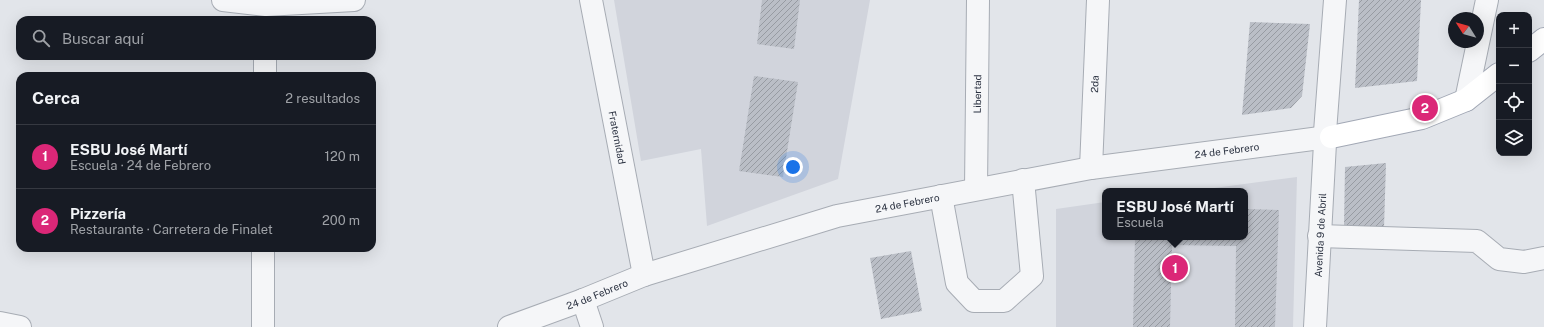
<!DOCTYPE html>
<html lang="es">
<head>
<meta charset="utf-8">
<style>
	:root { --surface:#171b24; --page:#242831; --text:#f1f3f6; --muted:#9ea1a6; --line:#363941; --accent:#db2777 }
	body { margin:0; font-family:"Public Sans",sans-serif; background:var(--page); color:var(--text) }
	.controls { position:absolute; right:12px; top:12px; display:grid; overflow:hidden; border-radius:8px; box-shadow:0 4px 16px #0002 }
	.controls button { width:36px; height:36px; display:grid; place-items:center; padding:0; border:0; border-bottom:1px solid var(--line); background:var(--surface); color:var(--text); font:20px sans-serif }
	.compass { position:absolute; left:1448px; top:12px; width:36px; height:36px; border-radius:50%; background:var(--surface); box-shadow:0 4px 16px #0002; rotate:307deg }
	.you { position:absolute; left:793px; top:167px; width:14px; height:14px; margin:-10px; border:3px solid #fff; border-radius:50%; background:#1a73e8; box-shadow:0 0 0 6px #1a73e833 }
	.badge { display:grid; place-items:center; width:26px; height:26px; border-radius:50%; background:var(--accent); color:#fff; font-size:13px; font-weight:700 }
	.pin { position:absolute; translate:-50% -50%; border:2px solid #fff; box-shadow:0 1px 4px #0006 }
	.popup { position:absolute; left:1102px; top:188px; width:146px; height:52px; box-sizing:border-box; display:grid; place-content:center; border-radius:8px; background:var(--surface); filter:drop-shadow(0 1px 3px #0005); font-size:13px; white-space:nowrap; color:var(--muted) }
	.popup b { font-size:15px; color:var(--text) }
	.popup::after { content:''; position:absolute; left:50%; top:100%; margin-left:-8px; border:8px solid transparent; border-top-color:var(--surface) }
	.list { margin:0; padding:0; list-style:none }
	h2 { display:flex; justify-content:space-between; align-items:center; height:52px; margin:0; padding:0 16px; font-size:17px }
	h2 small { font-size:13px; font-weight:400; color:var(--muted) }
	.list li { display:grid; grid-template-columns:26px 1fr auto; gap:12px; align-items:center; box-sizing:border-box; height:64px; padding:0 16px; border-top:1px solid var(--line) }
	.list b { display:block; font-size:15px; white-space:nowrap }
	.list p { margin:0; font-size:13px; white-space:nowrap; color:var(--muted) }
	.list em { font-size:13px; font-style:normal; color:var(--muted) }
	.icon { flex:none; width:22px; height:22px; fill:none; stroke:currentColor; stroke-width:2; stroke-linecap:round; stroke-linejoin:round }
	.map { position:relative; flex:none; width:1544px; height:327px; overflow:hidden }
	.search { position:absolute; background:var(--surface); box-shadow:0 4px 16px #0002; left:16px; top:16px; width:360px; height:44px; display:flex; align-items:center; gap:10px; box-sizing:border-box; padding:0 14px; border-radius:12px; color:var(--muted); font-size:15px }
	.panel { position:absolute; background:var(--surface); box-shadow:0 4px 16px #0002; left:16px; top:72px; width:360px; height:180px; border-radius:12px }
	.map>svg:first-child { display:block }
</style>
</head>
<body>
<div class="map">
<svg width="1544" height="327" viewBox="0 0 1544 327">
	<defs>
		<pattern id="building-hatch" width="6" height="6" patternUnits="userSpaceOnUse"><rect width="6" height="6" fill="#babec6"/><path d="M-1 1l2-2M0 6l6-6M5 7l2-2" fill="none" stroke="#979ba2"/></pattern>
	</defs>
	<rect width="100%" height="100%" fill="#e2e5ea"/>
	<path fill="#d1d4dc" d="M614 0H870L838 179 707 226 701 149 641 161Z
		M1297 177 1293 327H1056V209L1105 202V237H1245V191H1192Z"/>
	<path fill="url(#building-hatch)" d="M762 0H800L794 49 757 44Z
		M1359 0H1421L1417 81 1355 88Z
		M1250 22 1310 24 1302 96 1291 108 1242 115Z
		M754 76 798 82 783 177 739 171Z
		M1386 163 1384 228 1344 227 1345 167Z
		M1245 209 1279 210 1275 327H1235L1236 246 1172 245 1170 327H1133L1135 237H1245Z
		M911 251 922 311 881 319 870 258Z"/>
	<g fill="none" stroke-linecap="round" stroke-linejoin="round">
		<defs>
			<g id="minor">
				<path d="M223 0 266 5 354 0"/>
				<path id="s1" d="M591 0 644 275"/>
				<path d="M265 76V56"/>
				<path d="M1466 100 1487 0"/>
				<path d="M1325 132 1335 0"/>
				<path id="s2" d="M1091 168 1098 0"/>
				<path id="s3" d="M976 189 978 0"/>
				<path d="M941 196 957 283 974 301H1004L1032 276 1023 180"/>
				<path d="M1319 236 1477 241 1499 259 1524 262 1544 258"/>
				<path d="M583 300 592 327"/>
				<path d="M0 323 20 327"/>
				<path d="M263 327V248"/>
				<path id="s4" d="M509 327 583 300 644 275 837 216 1091 168 1320 138"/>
				<path id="s5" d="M1315 327 1325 143"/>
			</g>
			<path id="major" d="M1529 51 1544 39
				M1331 137 1422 118 1466 100 1499 74"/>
		</defs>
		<use href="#minor" stroke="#a7acb4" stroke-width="24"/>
		<use href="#major" stroke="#a2a8b5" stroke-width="24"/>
		<use href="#minor" stroke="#f5f6f8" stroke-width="22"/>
		<use href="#major" stroke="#fff" stroke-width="22"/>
	</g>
	<g text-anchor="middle" stroke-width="4" stroke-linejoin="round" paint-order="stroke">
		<g font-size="10" fill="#2b3241" stroke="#f2f4f7">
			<text dy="4" stroke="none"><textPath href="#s2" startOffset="84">2da</textPath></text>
			<text dy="4" stroke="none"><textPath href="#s3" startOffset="95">Libertad</textPath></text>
			<text dy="4" stroke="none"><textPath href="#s1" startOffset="140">Fraternidad</textPath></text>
			<text dy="4" stroke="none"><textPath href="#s4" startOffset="742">24 de Febrero</textPath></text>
			<text dy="4" stroke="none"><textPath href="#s4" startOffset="418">24 de Febrero</textPath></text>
			<text dy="4" stroke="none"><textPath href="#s5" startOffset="92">Avenida 9 de Abril</textPath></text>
			<text dy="4" stroke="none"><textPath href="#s4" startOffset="94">24 de Febrero</textPath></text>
		</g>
	</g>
</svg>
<div class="controls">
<button>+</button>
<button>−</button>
<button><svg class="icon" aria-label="locate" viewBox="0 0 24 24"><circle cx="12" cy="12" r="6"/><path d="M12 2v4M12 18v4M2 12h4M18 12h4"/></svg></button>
<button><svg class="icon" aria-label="layers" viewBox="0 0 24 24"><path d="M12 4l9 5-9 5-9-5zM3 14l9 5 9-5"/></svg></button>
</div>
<svg class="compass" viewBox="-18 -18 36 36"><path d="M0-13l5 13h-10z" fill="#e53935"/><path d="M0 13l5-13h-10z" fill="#9ea1a6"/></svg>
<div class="you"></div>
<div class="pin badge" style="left:1175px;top:268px">1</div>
<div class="popup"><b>ESBU José Martí</b>Escuela</div>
<div class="pin badge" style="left:1425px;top:108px">2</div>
<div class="search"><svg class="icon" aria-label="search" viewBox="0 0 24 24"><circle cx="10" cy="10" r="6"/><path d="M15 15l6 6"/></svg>Buscar aquí</div>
<section class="panel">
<h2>Cerca<small>2 resultados</small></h2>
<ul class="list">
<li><span class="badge">1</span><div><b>ESBU José Martí</b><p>Escuela · 24 de Febrero</p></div><em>120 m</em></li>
<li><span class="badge">2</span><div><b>Pizzería</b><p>Restaurante · Carretera de Finalet</p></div><em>200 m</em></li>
</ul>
</section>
</div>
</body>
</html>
